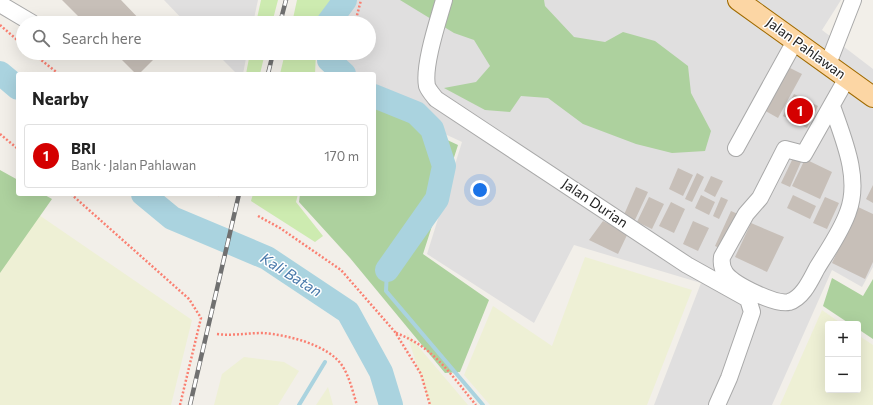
<!DOCTYPE html>
<html lang="en">
<head>
<meta charset="utf-8">
<style>
	:root { --surface:#fff; --page:#f2f2f2; --text:#222; --muted:#767676; --line:#e0e0e0; --accent:#d40000 }
	body { margin:0; font-family:Commissioner,sans-serif; background:var(--page); color:var(--text) }
	.controls { position:absolute; right:12px; bottom:12px; display:grid; overflow:hidden; border-radius:4px; box-shadow:0 4px 16px #0002 }
	.controls button { width:36px; height:36px; display:grid; place-items:center; padding:0; border:0; border-bottom:1px solid var(--line); background:var(--surface); color:var(--text); font:20px sans-serif }
	.you { position:absolute; left:480px; top:190px; width:14px; height:14px; margin:-10px; border:3px solid #fff; border-radius:50%; background:#1a73e8; box-shadow:0 0 0 6px #1a73e833 }
	.badge { display:grid; place-items:center; width:26px; height:26px; border-radius:50%; background:var(--accent); color:#fff; font-size:13px; font-weight:700 }
	.pin { position:absolute; translate:-50% -50%; border:2px solid #fff; box-shadow:0 1px 4px #0006 }
	.list { margin:0; padding:0; list-style:none }
	h2 { display:flex; justify-content:space-between; align-items:center; height:52px; margin:0; padding:0 16px; font-size:17px }
	h2 small { font-size:13px; font-weight:400; color:var(--muted) }
	.list li { display:grid; grid-template-columns:26px 1fr auto; gap:12px; align-items:center; box-sizing:border-box; height:64px; margin:0 8px 8px; padding:0 8px; border:1px solid var(--line); border-radius:4px }
	.list b { display:block; font-size:15px; white-space:nowrap }
	.list p { margin:0; font-size:13px; white-space:nowrap; color:var(--muted) }
	.list em { font-size:13px; font-style:normal; color:var(--muted) }
	.icon { flex:none; width:22px; height:22px; fill:none; stroke:currentColor; stroke-width:2; stroke-linecap:round; stroke-linejoin:round }
	.map { position:relative; flex:none; width:873px; height:405px; overflow:hidden }
	.search { position:absolute; background:var(--surface); box-shadow:0 4px 16px #0002; left:16px; top:16px; width:360px; height:44px; display:flex; align-items:center; gap:10px; box-sizing:border-box; padding:0 14px; border-radius:22px; color:var(--muted); font-size:15px }
	.panel { position:absolute; background:var(--surface); box-shadow:0 4px 16px #0002; left:16px; top:72px; width:360px; height:124px; border-radius:4px }
	.map>svg:first-child { display:block }
</style>
</head>
<body>
<div class="map">
<svg width="873" height="405" viewBox="0 0 873 405">
	<rect width="100%" height="100%" fill="#f2efe9"/>
	<path fill="#e0dfdf" d="M164 0H258L253 23H186Z
		M347 0H841L822 30 873 69V267L862 287 832 270 772 405H654L701 283 574 245 534 323 427 254 462 142 374 101V74H326L332 53H369V23H341Z
		M216 53H247L243 74H237Z"/>
	<path fill="#eef0d5" d="M39 215 192 320 171 405H0V265Z
		M585 257 692 290 647 405H490L464 375 493 306 552 346Z
		M822 310 842 324H828V390H858V335L873 345V405H780Z
		M406 332 468 405H430Z
		M244 357 284 362 299 371 278 405H214L222 374Z
		M328 387 333 405H316Z"/>
	<path fill="#cdebb0" d="M261 0H278L272 23H256Z
		M297 0H331L324 23H292Z
		M250 53H265L260 74H246Z
		M285 53H316L315 74H280Z
		M253 194H298L296 202 323 236 315 242 251 201Z"/>
	<path fill="#add19e" d="M400 0H544L545 6 574 37 605 42 623 32 655 41 688 66 691 93 711 131 705 151 672 153 636 144 583 124 548 98 521 96 510 112 485 110 444 88 476 82 490 66 474 40 454 33Z
		M374 106 458 145 423 254 489 300 460 372 445 373 350 258 299 202 300 194H374Z
		M0 170 18 180V194H43L52 199 0 273Z
		M832 278 863 296 873 279V339L858 329V324H850L823 306Z"/>
	<g fill="none" stroke-linecap="round" stroke-linejoin="round">
		<path stroke="#aad3df" stroke-width="4" d="M387 270 386 291 483 405
			M299 405 325 362"/>
		<path stroke="#aad3df" stroke-width="24" d="M328 23 345 0
			M329 53V60L344 74
			M0 73 18 88
			M374 96 416 113 432 129 444 166 437 199 387 270
			M143 194 172 218 267 258 348 312 381 372 391 405"/>
	</g>
	<path fill="#c7bfb8" d="M62 0H121L143 23H85Z
		M115 53H160L139 74H136Z
		M786 66 802 74 778 118 762 109Z
		M794 94 818 106 807 128 783 116Z
		M793 158 801 162 790 187 781 183Z
		M805 159 832 172 820 199 792 186Z
		M678 168 693 175 683 196 669 189Z
		M697 173 704 177 692 202 685 199Z
		M711 176 723 181 715 197 704 191Z
		M873 185V203L866 199Z
		M636 187 648 192 634 222 623 217Z
		M701 195 715 202 709 215 695 208Z
		M793 195 816 206 810 219 787 208Z
		M649 197 664 204 652 229 637 222Z
		M721 197 728 200 719 219 713 216Z
		M825 197 839 203 827 229 813 223Z
		M671 202 685 209 674 233 659 226Z
		M858 207 873 214V262L865 279 832 263Z
		M731 211 749 219 733 254 715 246Z
		M603 221 628 233 618 254 589 240Z
		M693 221 709 228 698 251 683 244Z
		M751 223 784 237 767 272 735 257Z"/>
	<g fill="none" stroke-linecap="round" stroke-linejoin="round">
		<defs>
			<path id="minor" d="M444 0C438 21 423 66 427 86 429 91 433 95 436 99L687 265 748 299 752 312 729 378 717 405
				M0 4 32 23
				M828 64 853 0
				M832 106C843 138 861 178 848 212 841 232 828 250 817 268 811 279 803 298 789 302 775 305 735 285 726 274 722 269 721 264 722 257L746 214 760 198 785 149 804 154 847 78
				M736 148 795 41"/>
			<path id="major" d="M738 0 873 97"/>
		</defs>
		<use href="#minor" stroke="#a9a9a9" stroke-width="18"/>
		<use href="#major" stroke="#a06b00" stroke-width="22"/>
		<path stroke="#fa8072" stroke-width="2.5" stroke-dasharray="2 2" stroke-linecap="butt" d="M355 23 361 0
			M0 25 23 45
			M32 53 59 74
			M346 59 348 53
			M0 134 18 149
			M71 194 189 299 201 318 180 405
			M218 194 221 196
			M258 216 280 228 341 270 395 332 421 374 430 405
			M396 333C434 347 451 375 476 405
			M217 334C233 336 247 333 263 333 288 335 330 345 343 367 350 378 353 393 357 405"/>
		<use href="#minor" stroke="#fff" stroke-width="16"/>
		<use href="#major" stroke="#fcd6a4" stroke-width="20"/>
		<defs>
			<path id="rail" d="M280 23 286 0
				M268 74 273 53
				M190 405 239 194"/>
		</defs>
		<use href="#rail" stroke="#707070" stroke-width="4.5"/>
		<use href="#rail" stroke="#fff" stroke-width="3" stroke-dasharray="9" stroke-linecap="butt"/>
	</g>
	<g text-anchor="middle" stroke-width="3" stroke-linejoin="round" paint-order="stroke">
		<g font-size="14" fill="#222" stroke="#fff">
			<text transform="translate(806 48) rotate(36)" y="5">Jalan Pahlawan</text>
			<text transform="translate(595 203) rotate(34)" y="5">Jalan Durian</text>
		</g>
		<g font-size="15" font-style="italic" fill="#4a7aab" stroke="#fff">
			<text transform="translate(291 275) rotate(32)" y="5">Kali Batan</text>
		</g>
	</g>
</svg>
<div class="controls">
<button>+</button>
<button>−</button>
</div>
<div class="you"></div>
<div class="pin badge" style="left:800px;top:111px">1</div>
<div class="search"><svg class="icon" aria-label="search" viewBox="0 0 24 24"><circle cx="10" cy="10" r="6"/><path d="M15 15l6 6"/></svg>Search here</div>
<section class="panel">
<h2>Nearby<small></small></h2>
<ul class="list">
<li><span class="badge">1</span><div><b>BRI</b><p>Bank · Jalan Pahlawan</p></div><em>170 m</em></li>
</ul>
</section>
</div>
</body>
</html>
